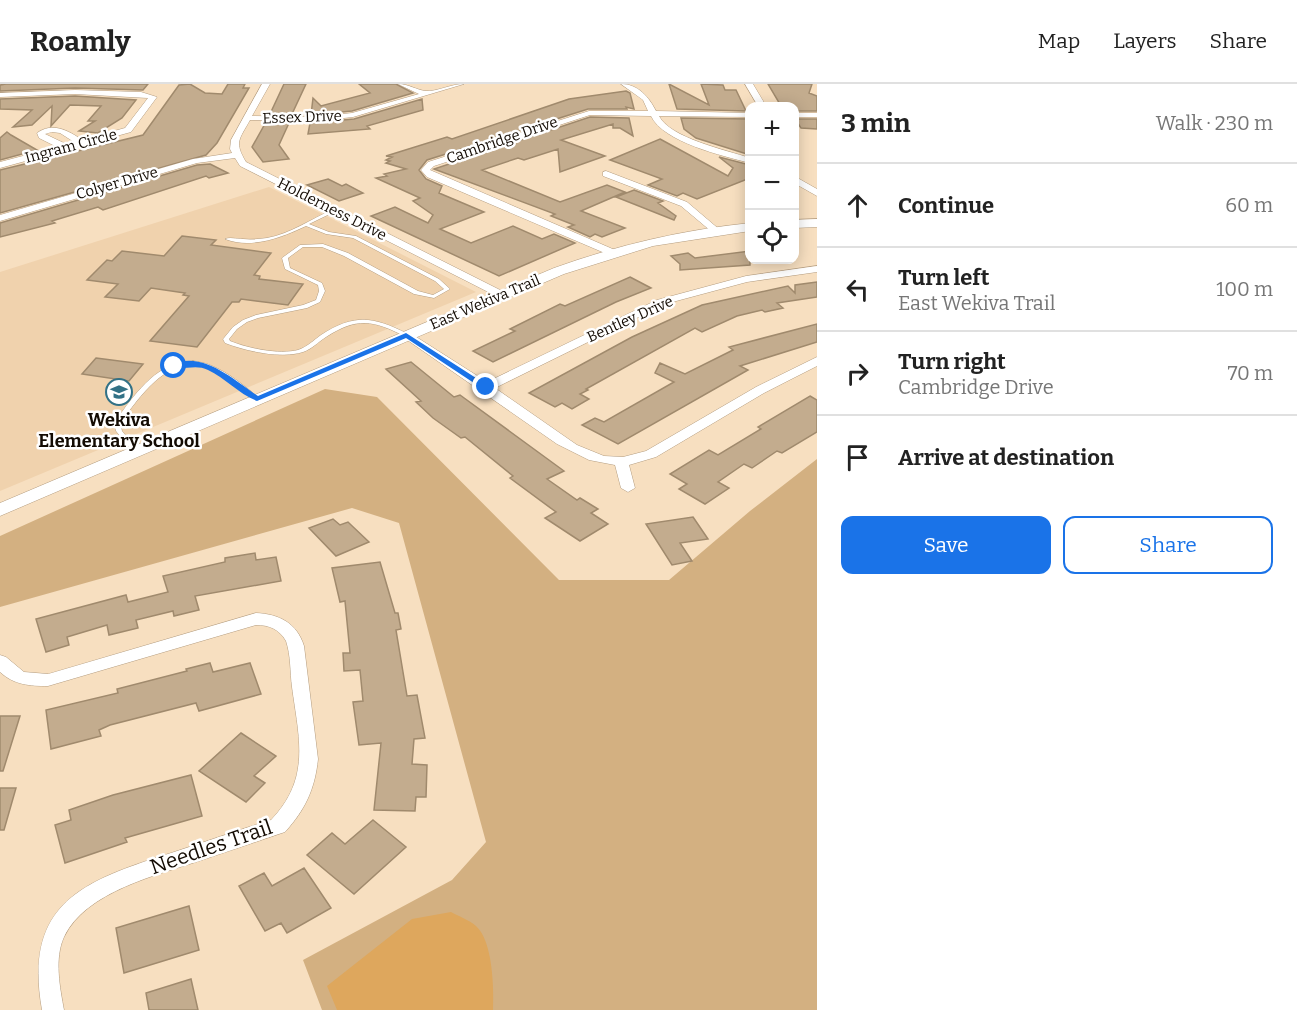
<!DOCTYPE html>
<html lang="en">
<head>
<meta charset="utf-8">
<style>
	:root { --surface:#fff; --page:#f2f2f2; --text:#222; --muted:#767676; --line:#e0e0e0; --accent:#1a73e8 }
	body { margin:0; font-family:Bitter,serif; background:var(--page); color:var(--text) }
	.controls { position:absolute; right:18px; top:18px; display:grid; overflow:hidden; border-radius:12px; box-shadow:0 3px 15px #0003 }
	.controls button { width:54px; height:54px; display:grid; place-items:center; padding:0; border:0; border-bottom:2px solid var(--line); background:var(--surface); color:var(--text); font:30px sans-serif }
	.stop { position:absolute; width:18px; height:18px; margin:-14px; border:4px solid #1a73e8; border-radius:50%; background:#fff }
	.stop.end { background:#1a73e8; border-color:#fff; box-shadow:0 2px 6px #0008 }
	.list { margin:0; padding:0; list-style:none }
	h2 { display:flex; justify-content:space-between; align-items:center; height:78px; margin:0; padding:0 24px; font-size:26px }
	h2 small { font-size:20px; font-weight:400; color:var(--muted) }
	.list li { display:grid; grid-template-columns:39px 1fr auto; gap:18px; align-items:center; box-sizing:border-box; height:84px; padding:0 24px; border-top:2px solid var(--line) }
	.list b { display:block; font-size:22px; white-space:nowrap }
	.list p { margin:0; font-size:20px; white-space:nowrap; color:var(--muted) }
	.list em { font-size:20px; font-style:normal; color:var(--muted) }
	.actions { display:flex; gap:12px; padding:18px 24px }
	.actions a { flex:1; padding:14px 0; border:2px solid var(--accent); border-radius:12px; text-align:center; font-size:21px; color:var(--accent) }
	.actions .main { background:var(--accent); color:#fff }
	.icon { flex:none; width:33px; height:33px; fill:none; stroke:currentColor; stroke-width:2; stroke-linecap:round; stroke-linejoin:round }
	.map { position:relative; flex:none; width:817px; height:926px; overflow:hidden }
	header { display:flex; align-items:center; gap:36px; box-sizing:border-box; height:84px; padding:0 30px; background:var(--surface); border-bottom:2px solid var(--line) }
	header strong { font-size:28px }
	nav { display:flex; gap:33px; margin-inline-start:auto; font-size:21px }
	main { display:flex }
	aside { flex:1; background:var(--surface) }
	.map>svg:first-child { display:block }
</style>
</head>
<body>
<header>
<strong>Roamly</strong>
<nav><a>Map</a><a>Layers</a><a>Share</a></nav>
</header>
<main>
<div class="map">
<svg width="817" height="926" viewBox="0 0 817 926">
	<rect width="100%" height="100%" fill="#f7dfc0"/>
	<path fill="#f0d2ad" d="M269 103 476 208 0 407V188Z"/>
	<path fill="#d3b081" d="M325 305 377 313 559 496H669L750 427 817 375V926H322L303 876 452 796 486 758 399 439 352 424 0 523V452Z"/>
	<path fill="#dea75d" d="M451 828C458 832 469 836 476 842 493 857 494 905 493 926H337L327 902 412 835Z"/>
	<path fill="#c3ac8e" stroke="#a08a6d" stroke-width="1.5" d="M6 0H148L143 6 75 4 0 7V1Z
		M190 0 205 9 222 10 228 0H245L243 4H249L217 59 206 71 0 129V86L143 51 179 1Z
		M284 0H306L292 30H270Z
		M359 0H396L413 9 352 27 311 31 313 14 321 22 370 9Z
		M669 0 709 21 701 0 723 1 725 6H736L746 27 677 25Z
		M768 0H812L809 9 817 12V27H795V22H781Z
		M626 7 630 9 634 25 626 23 627 25H588L427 76 419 86 426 95 442 102 439 109 484 128 440 145 471 159 513 142 542 155 554 150 575 159 499 192 371 132 395 123 428 139 433 131 413 117 420 114 376 94 387 92 384 90 406 85 386 79 390 77 386 76 392 73 386 72 447 53 452 55 569 15Z
		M75 12 136 16 122 34 98 49 79 47 95 37H88L101 22 70 21 51 42 52 22 32 41 13 43 32 26 0 25V15Z
		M422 15 423 26 367 42 370 45 308 50 310 39 354 35Z
		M590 33 629 34 633 52 620 44H613V40L561 56 605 72 560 88 558 65 524 76 518 74 482 86 560 118 607 101 625 108 581 127 625 144 602 153 595 150 590 153 568 143 574 141 551 132 555 130 434 85Z
		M681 34 750 35V71L696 54 684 45Z
		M795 35H817V45L801 44Z
		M266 38 289 39 279 61 289 75 263 78 252 63Z
		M7 48 11 51 37 66 0 76V54Z
		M660 55 728 92 733 84 719 73 750 81V94L697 115 683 109 677 112 648 101 662 95 610 76Z
		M210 80 228 89 209 94 206 92 103 126 98 123 52 137 55 139 0 153V139L197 81Z
		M328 95 342 102 346 100 363 109 339 117 307 101Z
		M634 106 663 117 658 119 676 132 674 136 616 113Z
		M182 152 216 156 211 161 271 169 254 191 260 192 259 195 303 200 288 221 241 215 239 218H232L197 263 150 257 189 212 183 211 185 209 151 204 139 217 105 213 118 200 87 196 107 176 112 177 122 167 164 172Z
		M750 167V181L680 186V180L671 172 688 169 695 174Z
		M630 193 651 204 616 218 493 278 473 267 515 247 510 245 560 220 565 222Z
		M817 198V213L777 219 783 224 765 228 762 226 737 232 702 248 695 244 586 305 588 306 580 310 589 315 572 325 562 319 555 323 529 309 632 253 702 221 788 202 795 209V201Z
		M817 240V258L740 282 748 286 618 360 582 341 595 334 604 338 674 298 655 289 660 279 685 290 733 266 729 263Z
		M96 274 143 280 129 297 82 290Z
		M411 278 454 313 460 311 564 387 547 395 577 416 580 414 598 425 591 429 608 440 580 457 545 434 556 428 510 394 513 392 465 353 461 354 433 334 416 318 421 317 386 285Z
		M810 312 817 316V348L782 369 777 367 752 384 744 380 718 398 729 404 705 420 679 405 687 400 670 390 709 366 718 371 761 345 758 343Z
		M693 433 708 455 680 459 692 477 672 481 646 440Z
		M333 435 340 441 348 438 369 458 336 472 309 444Z
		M255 469 256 476 276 473 281 497 195 512 199 526 174 532 173 527 136 536 138 544 109 551 107 541 67 553 69 561 46 568 36 535 126 511 128 518 168 508 163 492 225 478V474Z
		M380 478 395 529H398L401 545 396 546 407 612 417 611 425 654 414 655 412 680 427 681 426 713H416L415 727 374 726 381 659 359 661 353 618 363 617 360 586 344 587 343 569H350L345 517 340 518 332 484Z
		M210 579 213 588 250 579 261 610 199 627 196 619 110 641 99 646 101 652 51 665 46 626 118 609 117 605 187 587 186 585Z
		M0 632H20L3 687H0Z
		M241 649 276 672 254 692 265 699 246 718 199 687Z
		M191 691 202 732 125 754 127 758 65 779 55 741 71 736 69 726 113 711Z
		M0 704H16L4 746H0Z
		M373 736 406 763 354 810 307 771 332 749 345 760Z
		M304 784 331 824 287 849 281 839 265 847 239 802 264 789 272 802Z
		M189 822 199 866 124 889 116 844Z
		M191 895 198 926H149L146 909Z"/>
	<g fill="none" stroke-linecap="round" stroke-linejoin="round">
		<defs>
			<path id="service" d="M332 126 336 127 309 140 329 148 356 152 439 195 450 205 434 214 414 210 344 172 322 163H303L288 174 290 184 322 199 325 207 320 218 307 224 258 234 247 238 237 245 229 255 230 257C247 264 279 271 298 266 307 263 314 256 321 251 355 229 374 233 408 250V252H404C373 236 357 233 326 253 318 258 312 265 303 268 281 275 246 267 225 259L223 255 224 254 233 243 243 236 256 231 303 221 316 216 319 207 318 201 285 185 282 174 300 161 323 160 348 169 418 207 433 211 444 205 435 197 353 154 326 150 306 142C281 154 251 165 225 155 230 153 236 155 243 155 251 156 259 155 267 154 290 150 311 135 332 126Z
				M193 277C199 278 206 279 212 282 229 289 246 303 260 315L257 317 255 316C239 305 223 289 204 283 167 271 139 314 120 339L122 347 138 367 135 369 133 368 116 347 114 339C130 317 150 286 179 279 183 278 188 278 193 277Z"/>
			<path id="minor" d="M262 0H270L252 32 316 33 352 29 419 10 398 0C409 0 416 6 426 7 436 8 451 0 464 0L353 33 316 37 250 36C239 56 234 58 246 78L506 209V213H498L240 82 235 74 197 79 0 137V131L193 75 232 69 230 65 231 56Z
				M621 0C638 0 649 13 656 27L750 29V33L659 32C670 54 726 66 750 74V79C723 72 663 58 651 32L590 31 434 82 430 86 615 166V170H607L427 93 421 86 428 78 589 27H648L643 16Z
				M745 0H753L766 22H758Z
				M75 6 141 8 157 13 131 48 0 84V78L57 63 39 54 37 49C52 38 68 46 82 56L125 44 148 14 75 10 0 13V9ZM52 48 60 49 74 58 66 60 45 50Z
				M794 29H817V33H794Z
				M606 87 687 118 720 146 712 148 681 122 603 92V88Z
				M794 92 817 105V112L794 99Z
				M817 182V188L747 198 665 220 495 304 577 361 604 372 623 373 646 367 756 303 817 273V282L764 309 656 373 629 381 635 404 628 408 621 404 615 381 589 376 557 360 400 251 402 249H410L487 298 657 216 746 192Z
				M256 529C279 530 297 539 304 562L318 675C315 705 305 726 285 748 257 757 230 767 202 776 158 791 86 807 64 853 54 875 60 904 64 926H42C23 819 83 797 171 769 205 758 238 746 271 736 311 694 299 655 292 603 290 588 291 572 286 557 279 545 269 541 256 541L48 602C30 602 14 601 0 588V571L6 573 24 588 48 590Z"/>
			<path id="tertiary" d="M817 135V143L794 144V136Z
				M750 139V147L653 162 564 190 0 432V419L554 184C618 161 682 146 750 139Z"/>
		</defs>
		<use href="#service" stroke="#b49d80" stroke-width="1"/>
		<use href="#minor" stroke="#b49d80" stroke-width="1"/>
		<use href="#tertiary" stroke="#b49d80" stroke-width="1"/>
		<use href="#service" fill="#fff" fill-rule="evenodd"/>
		<use href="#minor" fill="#fff" fill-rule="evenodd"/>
		<use href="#tertiary" fill="#fff" fill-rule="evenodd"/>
	</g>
	<path fill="#1a73e8" d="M406 249 490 303 483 305 406 254 257 317C239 310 225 294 208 286 195 279 180 288 170 282 200 264 234 296 258 312Z"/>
	<defs>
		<symbol id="school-ring" viewBox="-11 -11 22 22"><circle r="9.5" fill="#fff" stroke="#327186" stroke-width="1.5"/><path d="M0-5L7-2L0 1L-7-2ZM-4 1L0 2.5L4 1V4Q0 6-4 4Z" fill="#327186"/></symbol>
	</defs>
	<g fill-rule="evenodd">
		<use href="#school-ring" x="104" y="293" width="30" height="30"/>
	</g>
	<g text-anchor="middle" stroke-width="5" stroke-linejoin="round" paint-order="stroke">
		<g font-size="15" fill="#130b03" stroke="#fff">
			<text transform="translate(302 33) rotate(-2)" y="5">Essex Drive</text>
			<text transform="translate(502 56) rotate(-19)" y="5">Cambridge Drive</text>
			<text transform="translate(71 62) rotate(-15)" y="5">Ingram Circle</text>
			<text transform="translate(117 99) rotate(-16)" y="5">Colyer Drive</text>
			<text transform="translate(332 125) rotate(27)" y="5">Holderness Drive</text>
			<text transform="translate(485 218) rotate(-23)" y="5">East Wekiva Trail</text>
			<text transform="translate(630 235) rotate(-24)" y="5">Bentley Drive</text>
		</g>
		<g font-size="18" font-weight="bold" fill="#130b03" stroke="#fff">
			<text x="119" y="342">Wekiva<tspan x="119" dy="21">Elementary School</tspan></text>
		</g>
		<g font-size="21" fill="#130b03" stroke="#fff">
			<text transform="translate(211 763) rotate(-19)" y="7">Needles Trail</text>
		</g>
	</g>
</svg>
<div class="controls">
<button>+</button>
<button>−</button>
<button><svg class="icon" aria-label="locate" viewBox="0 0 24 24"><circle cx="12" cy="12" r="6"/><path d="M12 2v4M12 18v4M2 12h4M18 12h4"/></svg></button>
</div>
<div class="stop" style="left:174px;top:282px"></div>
<div class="stop end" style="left:486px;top:303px"></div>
</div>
<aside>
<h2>3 min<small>Walk · 230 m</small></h2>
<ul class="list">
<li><svg class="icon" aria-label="ahead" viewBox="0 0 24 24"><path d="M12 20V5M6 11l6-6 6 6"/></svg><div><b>Continue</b></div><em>60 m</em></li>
<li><svg class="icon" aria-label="left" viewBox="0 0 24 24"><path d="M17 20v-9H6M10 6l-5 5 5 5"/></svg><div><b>Turn left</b><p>East Wekiva Trail</p></div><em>100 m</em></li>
<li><svg class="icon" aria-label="right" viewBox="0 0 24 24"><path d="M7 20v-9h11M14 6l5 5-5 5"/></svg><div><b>Turn right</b><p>Cambridge Drive</p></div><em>70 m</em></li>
<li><svg class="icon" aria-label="arrive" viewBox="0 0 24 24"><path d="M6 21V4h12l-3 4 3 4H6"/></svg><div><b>Arrive at destination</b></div></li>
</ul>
<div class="actions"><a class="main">Save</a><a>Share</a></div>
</aside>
</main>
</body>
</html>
